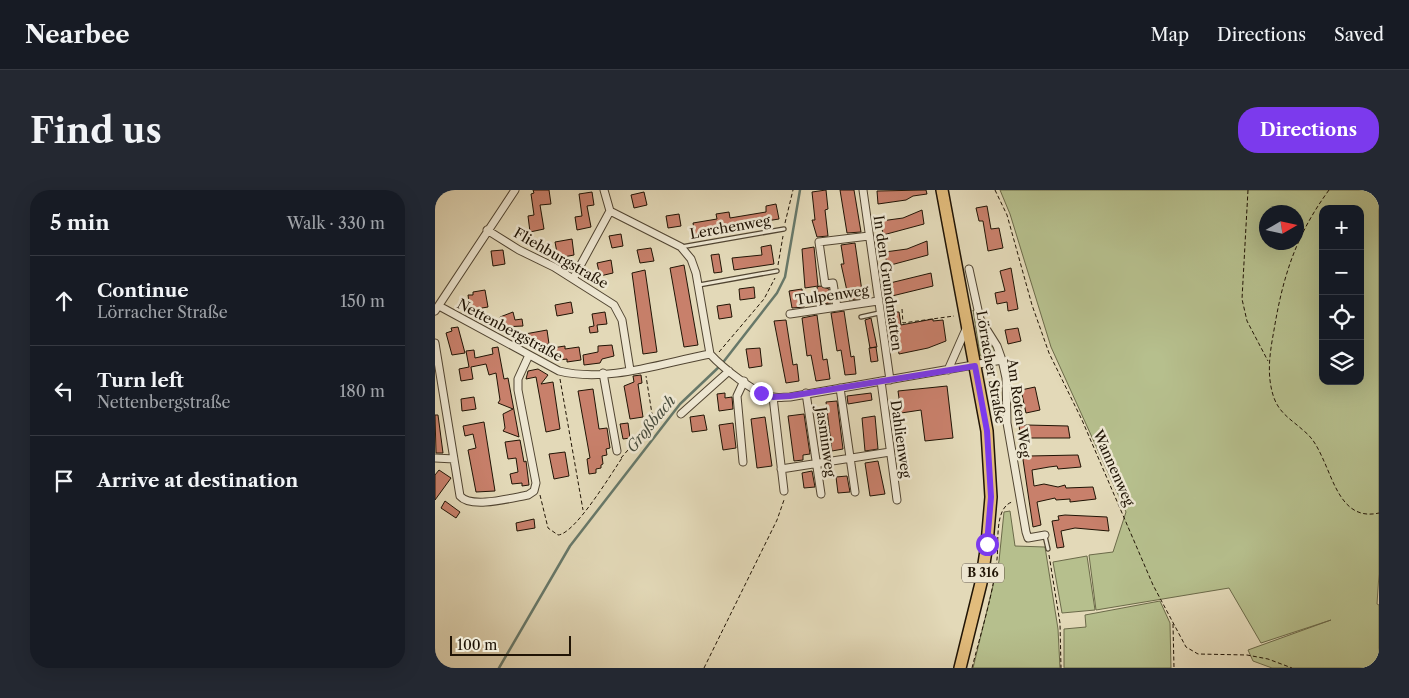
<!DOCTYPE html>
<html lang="en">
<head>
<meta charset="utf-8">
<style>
	:root { --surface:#171b24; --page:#242831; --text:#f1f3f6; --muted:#9ea1a6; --line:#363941; --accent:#7c3aed }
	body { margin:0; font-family:"Libre Caslon Text",serif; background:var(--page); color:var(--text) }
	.controls { position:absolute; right:15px; top:15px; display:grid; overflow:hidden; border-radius:10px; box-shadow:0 5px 20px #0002 }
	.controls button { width:45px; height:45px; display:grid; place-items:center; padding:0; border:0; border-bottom:1px solid var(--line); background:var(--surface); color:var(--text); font:25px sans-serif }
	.compass { position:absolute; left:824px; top:15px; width:45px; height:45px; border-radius:50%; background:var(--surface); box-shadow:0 5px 20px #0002; rotate:81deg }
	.scale { position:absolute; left:15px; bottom:12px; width:121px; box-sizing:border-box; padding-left:5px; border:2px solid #201405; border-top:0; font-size:14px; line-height:18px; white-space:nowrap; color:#201405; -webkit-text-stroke:4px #ede6d1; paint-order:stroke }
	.stop { position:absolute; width:15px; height:15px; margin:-11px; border:4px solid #7c3aed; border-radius:50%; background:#fff }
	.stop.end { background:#7c3aed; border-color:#fff; box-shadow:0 1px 5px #0008 }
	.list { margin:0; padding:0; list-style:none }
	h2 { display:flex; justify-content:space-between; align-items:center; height:65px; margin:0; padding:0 20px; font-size:21px }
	h2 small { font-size:16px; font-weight:400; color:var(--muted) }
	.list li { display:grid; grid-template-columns:32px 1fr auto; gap:15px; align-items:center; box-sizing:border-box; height:90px; padding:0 20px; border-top:1px solid var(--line) }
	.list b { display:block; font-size:19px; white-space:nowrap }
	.list p { margin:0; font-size:16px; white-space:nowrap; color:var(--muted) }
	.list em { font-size:16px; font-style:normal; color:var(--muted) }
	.icon { flex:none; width:28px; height:28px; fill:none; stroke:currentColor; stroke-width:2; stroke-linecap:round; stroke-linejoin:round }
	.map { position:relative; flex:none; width:944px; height:478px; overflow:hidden; border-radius:20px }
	header { display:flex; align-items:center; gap:30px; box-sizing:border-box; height:70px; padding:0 25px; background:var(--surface); border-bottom:1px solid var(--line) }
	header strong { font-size:24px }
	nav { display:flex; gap:28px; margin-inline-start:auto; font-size:18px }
	.intro { display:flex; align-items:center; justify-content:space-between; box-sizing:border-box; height:120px; padding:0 30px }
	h1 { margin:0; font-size:35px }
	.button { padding:12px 22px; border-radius:20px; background:var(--accent); color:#fff; font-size:18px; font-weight:700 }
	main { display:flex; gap:30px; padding:0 30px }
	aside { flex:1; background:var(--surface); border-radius:20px; box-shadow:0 5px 20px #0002 }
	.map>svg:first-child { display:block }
</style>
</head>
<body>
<header>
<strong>Nearbee</strong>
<nav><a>Map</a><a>Directions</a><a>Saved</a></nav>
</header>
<div class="intro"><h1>Find us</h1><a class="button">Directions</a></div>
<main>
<aside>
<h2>5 min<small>Walk · 330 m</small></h2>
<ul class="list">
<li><svg class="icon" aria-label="ahead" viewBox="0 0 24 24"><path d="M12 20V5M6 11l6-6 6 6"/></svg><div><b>Continue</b><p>Lörracher Straße</p></div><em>150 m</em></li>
<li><svg class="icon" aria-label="left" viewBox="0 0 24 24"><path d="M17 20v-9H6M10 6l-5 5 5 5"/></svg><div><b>Turn left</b><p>Nettenbergstraße</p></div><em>180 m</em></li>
<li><svg class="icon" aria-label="arrive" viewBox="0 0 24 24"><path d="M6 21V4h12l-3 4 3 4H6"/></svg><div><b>Arrive at destination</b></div></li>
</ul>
</aside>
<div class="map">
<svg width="944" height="478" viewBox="0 0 944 478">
	<rect width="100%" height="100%" fill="#e3d9b8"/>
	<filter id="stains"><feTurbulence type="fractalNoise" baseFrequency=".004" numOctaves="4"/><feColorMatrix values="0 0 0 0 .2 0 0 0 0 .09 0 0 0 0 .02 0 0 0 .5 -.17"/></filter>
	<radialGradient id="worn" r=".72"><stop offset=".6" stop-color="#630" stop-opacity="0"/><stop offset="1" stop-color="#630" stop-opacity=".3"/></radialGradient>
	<path fill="#b6bf8d" stroke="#6b6a49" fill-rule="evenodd" d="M565 0H944V384L942 414 944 415V478H837L818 471 813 460 896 430 826 453 794 398 661 420 654 365 678 362 691 322 616 157 575 24ZM888 19H925V191H888ZM832 22H862V52H832Z
		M538 120 560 159 558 166 553 170 545 165Z
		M575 321 580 356 610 357 623 439 625 478H538L564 371 569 322Z
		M652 366 660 420 627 423 618 372Z
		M725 411 735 433 736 478H629V439L651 437 650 425Z"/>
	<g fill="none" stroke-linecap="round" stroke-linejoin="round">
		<path stroke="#677869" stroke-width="2.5" d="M64 478 135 356 245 214 286 175 342 103 350 87 365 0"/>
	</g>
	<path fill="#c8806b" stroke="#201405" d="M98 0H114L116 14 105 15 109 39 95 42 93 26 99 25 96 4 99 3Z
		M391 0 393 19 390 20 393 46 382 47 377 30H380L377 2Z
		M405 0H419L426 42 412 43Z
		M491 0 492 4 478 6 471 10 443 14 442 1Z
		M157 2 159 15 152 16 156 37 142 40 140 27 147 26 144 4Z
		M209 2 212 15 199 18 196 5Z
		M341 14 344 29 275 40 276 43 260 45 258 33 282 29 281 24 294 22 295 28 331 22V16Z
		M552 16 556 39 564 38 568 58 553 61 548 31H544L541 18Z
		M487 20 489 34 448 45 446 31 468 28Z
		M244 24 246 36 233 38 231 26Z
		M186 44 188 56 177 58 174 46Z
		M137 49 139 65 123 68 120 52Z
		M492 51 493 65 452 76 450 62 472 59Z
		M420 53 428 108 414 110 406 74H409L406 55Z
		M336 55 339 74 299 80 297 68 327 65 326 57Z
		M379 57 383 96 370 98 367 59Z
		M216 58 219 71 205 73 202 60Z
		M68 60 70 74 58 76 56 61Z
		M284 64 287 82 279 83 276 65Z
		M176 70 178 83 165 86 162 73Z
		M249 75 263 155 249 157 235 78Z
		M576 78 583 119 573 121 572 112 562 114 560 103 570 101 565 81Z
		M210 80 222 162 208 164 197 83Z
		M496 83 498 96 457 106 455 93Z
		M385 96 394 99 396 113 385 114 382 97Z
		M319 97 320 108 305 110 304 99Z
		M367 99 369 117 357 118 354 101Z
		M50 100 53 117 35 120 33 105H38V102Z
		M136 112 138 123 122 126 120 115Z
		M295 114 297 127 284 129 282 116Z
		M409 121 416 167 419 166 421 184 410 185 406 160 402 161 396 123Z
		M78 122 80 130 87 129 88 136 67 137 65 127Z
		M170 122 172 134 162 135 163 142 155 143 154 137 159 136 157 124Z
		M458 122H464L466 135 498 129V131L508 130 511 151 493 158 464 164Z
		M382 125 388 170 392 169 395 189 381 191 376 165 372 166 367 128Z
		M436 128 442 157 435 158 430 130Z
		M351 130 358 175 362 174 364 191 351 193 339 131Z
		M23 137 30 163 17 165 11 143 17 141 16 138Z
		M583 138 586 151 573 154 570 140Z
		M112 140 114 154 100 156 99 152 91 153 90 144Z
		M177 155 179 166 167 169 165 173 149 175 148 165 163 162V156Z
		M130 156V159L144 157 146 170 132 172V169L124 170 123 167 119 168 117 158Z
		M63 157 69 189 73 188 84 247 68 241 70 238 68 224 78 219 63 213 65 210 61 183 54 185 51 174 36 177 38 189 26 191 24 179 34 177 31 161 39 160 40 168 58 164 57 158Z
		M441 157 443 171 436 172 434 158Z
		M325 158 327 176 314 178 311 159Z
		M103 179 113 185 106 194 118 192 125 239 111 242 101 187 91 189 93 181Z
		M206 185 207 193 203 194 208 227 195 229 189 196 199 192 198 186Z
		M512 196 518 248 490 251 486 220 466 223 463 201Z
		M600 197 605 220 591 223 586 200Z
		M158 199 164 239 172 238 175 258 171 259 172 265 167 266 168 274 166 275V278L161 279V283L154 284 152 269 155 268 143 201Z
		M290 203V208L297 207 298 219 284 221 282 204Z
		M436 203 437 210 413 214 412 206Z
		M39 207 41 219 27 221 26 209Z
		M402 211 408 259 397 261 391 212Z
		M369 224 375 264 368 265V270L359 271 353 226Z
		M0 225H3L8 263H1Z
		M269 225 272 240 257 242 255 227Z
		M440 226 443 259 430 261 427 228Z
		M330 227 337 276 322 278 316 229Z
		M49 232 60 301 41 302 33 260 41 258 38 244 30 246 28 236Z
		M193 233 195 248 188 249 185 234Z
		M298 233 301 258 288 260 284 235Z
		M592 235 633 236 635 248H586L584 236Z
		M85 250 89 272 91 271 94 295 87 296V293L77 294 75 284 83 282 81 268 73 269 70 252Z
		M130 262 134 286 119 289 114 264Z
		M594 262V266L643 265 646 277 623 279 622 276 614 277 597 280 599 296 609 294 623 297 630 295 631 298 658 297 661 309 635 312V309L621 310 620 308 602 312 606 335 598 337 587 263Z
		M443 271 450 304 435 306 430 273Z
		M4 280 16 288 0 310V285Z
		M377 281 380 297 369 298 367 283Z
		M412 286 415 302 403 303 401 287Z
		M10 311 25 322 21 328 6 318Z
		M630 325 672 327 674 341 640 338 626 341 629 357 622 358 617 331 624 330 623 326Z
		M99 329 100 338 82 341 81 333Z"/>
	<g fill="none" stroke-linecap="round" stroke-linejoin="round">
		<defs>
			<path id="lane" d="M246 57 349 39
				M264 95 342 81
				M426 127 444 123
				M610 346 613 359"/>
			<path id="street" d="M169 0 175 21 246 57 256 69 261 83 275 164
				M428 0 455 190
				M52 40 84 60 119 77 179 115 187 130 195 180
				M534 79 545 129 562 156 567 170 571 188 572 233 591 342 593 348 610 345
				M138 89 175 21
				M4 116 124 181C172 193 227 173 275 164
				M402 117 398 93 390 94 384 52 434 46
				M0 121 80 0
				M355 124 443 111
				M0 153 25 306C36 319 76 308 93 305L99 301 101 293 83 200V189L94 165
				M275 164C287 177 321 205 338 207 343 208 349 207 355 207L567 170
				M513 180 531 139
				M168 183 182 261
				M446 191 462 310
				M405 198 420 302
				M371 203 386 304
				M338 207 349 301
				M246 224 294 181
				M0 268 19 269
				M308 272 302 206 309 191
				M346 279 455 262"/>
			<path id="primary" d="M507 0 552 241 556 307 552 354 546 393 525 478"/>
		</defs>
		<use href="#lane" stroke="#514532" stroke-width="5.5"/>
		<use href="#street" stroke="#514532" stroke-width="9"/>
		<use href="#primary" stroke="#201405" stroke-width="14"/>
		<path stroke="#201405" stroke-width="1" stroke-dasharray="4 2.5" stroke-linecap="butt" d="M560 0 572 25 597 115 614 163 647 230 718 395 751 457 763 464 812 465 833 469 857 478
			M813 0 807 109 812 131 833 171
			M894 0C861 45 848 86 839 140 835 162 831 185 839 208 845 224 857 230 869 241 878 248 883 258 888 269 900 295 909 331 944 323
			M350 33 358 0
			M343 75 348 46
			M467 119 468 133 519 126
			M284 162 329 109 340 88
			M125 189 148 320
			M186 268 207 244 217 224 211 186
			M105 305 113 338 123 345C140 344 176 284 187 268
			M614 365 625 433 626 478
			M738 434 739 478
			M269 478 342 330 349 310
			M537 478C546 442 558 405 562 369 564 353 559 318 577 312"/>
		<use href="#lane" stroke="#ede6d1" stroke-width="3"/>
		<use href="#street" stroke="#ede6d1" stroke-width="7"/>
		<use href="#primary" stroke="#e2bc7c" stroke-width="11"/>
	</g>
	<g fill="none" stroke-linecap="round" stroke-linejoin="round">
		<path stroke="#7c3aed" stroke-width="6" d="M326 203 338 207 355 206 540 176 552 241 556 307 552 354"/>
	</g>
	<g text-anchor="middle" stroke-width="5" stroke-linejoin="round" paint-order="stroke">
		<rect fill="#ede6d1" stroke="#5e5342" stroke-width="1" x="527" y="373.5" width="42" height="19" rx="4"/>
		<g font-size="12" font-weight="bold" fill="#201405">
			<text x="548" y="387">B 316</text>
		</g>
		<g font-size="14" fill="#201405" stroke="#ede6d1">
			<text transform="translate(295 37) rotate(-10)" y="5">Lerchenweg</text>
			<text transform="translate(126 68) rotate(30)" y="5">Fliehburgstraße</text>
			<text transform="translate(453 93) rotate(82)" y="5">In den Grundmatten</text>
			<text transform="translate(397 105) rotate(-8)" y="5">Tulpenweg</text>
			<text transform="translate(75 140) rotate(28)" y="5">Nettenbergstraße</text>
			<text transform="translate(556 177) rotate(80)" y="5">Lörracher Straße</text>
			<text transform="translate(584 218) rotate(82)" y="5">Am Roten Weg</text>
			<text transform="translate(466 249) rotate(82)" y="5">Dahlienweg</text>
			<text transform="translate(391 252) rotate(82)" y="5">Jasminweg</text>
			<text transform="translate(679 278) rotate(66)" y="5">Wannenweg</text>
		</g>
		<g font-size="15" font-style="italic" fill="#494e3f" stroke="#ede6d1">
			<text transform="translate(216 234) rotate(-51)" y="5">Großbach</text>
		</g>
	</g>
	<rect width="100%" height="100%" filter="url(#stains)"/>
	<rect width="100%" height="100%" fill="url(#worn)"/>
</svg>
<div class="controls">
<button>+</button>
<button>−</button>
<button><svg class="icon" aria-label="locate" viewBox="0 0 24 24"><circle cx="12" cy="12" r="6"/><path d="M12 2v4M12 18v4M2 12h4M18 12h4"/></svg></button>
<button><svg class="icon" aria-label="layers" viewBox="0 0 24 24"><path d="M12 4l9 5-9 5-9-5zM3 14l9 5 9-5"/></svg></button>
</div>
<svg class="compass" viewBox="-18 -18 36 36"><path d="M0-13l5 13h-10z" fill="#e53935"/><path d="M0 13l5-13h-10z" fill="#9ea1a6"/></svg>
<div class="scale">100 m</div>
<div class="stop" style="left:552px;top:354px"></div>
<div class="stop end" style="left:326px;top:203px"></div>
</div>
</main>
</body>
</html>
